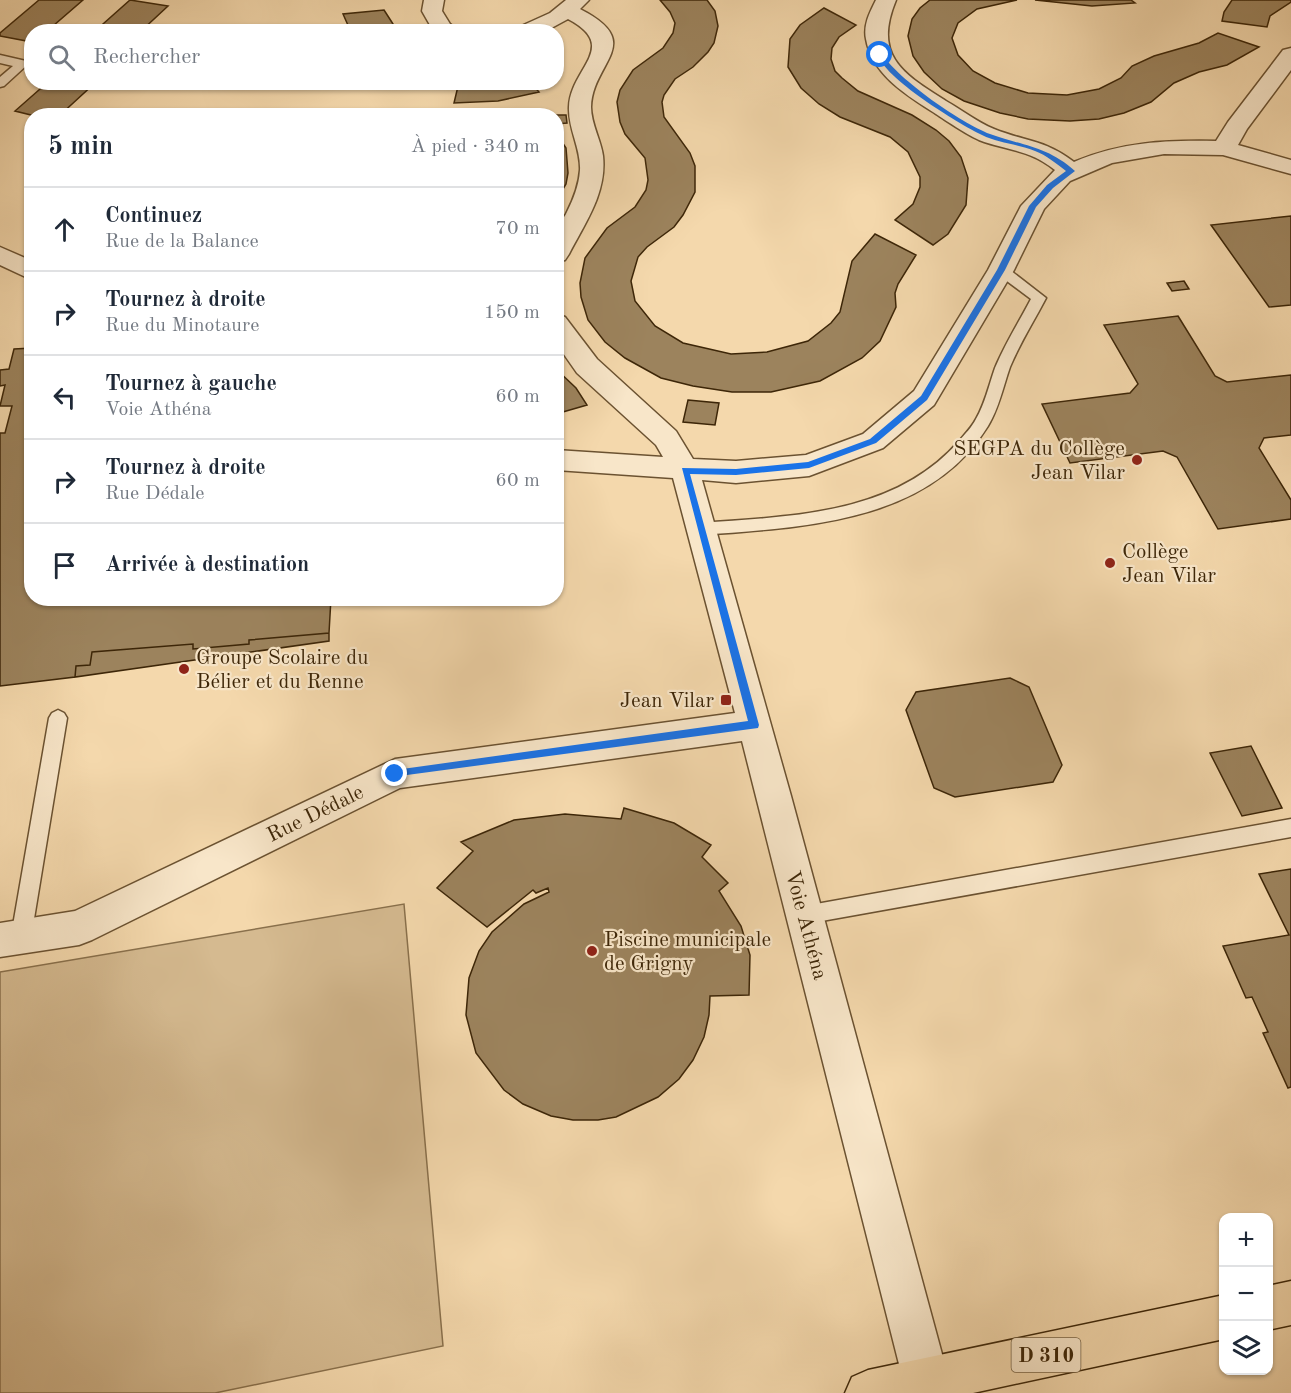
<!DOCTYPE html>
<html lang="fr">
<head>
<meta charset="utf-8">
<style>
	:root { --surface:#fff; --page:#f2f2f3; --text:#1f2937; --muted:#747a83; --line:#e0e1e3 }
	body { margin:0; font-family:"Old Standard TT",serif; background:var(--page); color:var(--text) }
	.controls { position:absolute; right:18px; bottom:18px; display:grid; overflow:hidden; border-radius:12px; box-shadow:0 2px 4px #0004 }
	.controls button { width:54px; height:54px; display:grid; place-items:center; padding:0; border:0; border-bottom:2px solid var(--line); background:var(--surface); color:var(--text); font:30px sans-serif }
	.stop { position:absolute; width:18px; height:18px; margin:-14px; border:4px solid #1a73e8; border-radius:50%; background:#fff }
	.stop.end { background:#1a73e8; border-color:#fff; box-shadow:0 2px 6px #0008 }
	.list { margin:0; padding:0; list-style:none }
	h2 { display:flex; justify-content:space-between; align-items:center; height:78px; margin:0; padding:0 24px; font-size:26px }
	h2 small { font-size:20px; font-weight:400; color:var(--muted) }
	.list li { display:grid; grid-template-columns:39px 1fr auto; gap:18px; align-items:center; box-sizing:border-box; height:84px; padding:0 24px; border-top:2px solid var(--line) }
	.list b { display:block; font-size:22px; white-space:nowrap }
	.list p { margin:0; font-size:20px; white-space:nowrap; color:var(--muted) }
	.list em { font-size:20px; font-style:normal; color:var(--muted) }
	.icon { flex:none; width:33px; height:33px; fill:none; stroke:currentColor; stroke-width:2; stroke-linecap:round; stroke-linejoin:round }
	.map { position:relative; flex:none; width:1291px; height:1393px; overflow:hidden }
	.search { position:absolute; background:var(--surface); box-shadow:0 2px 4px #0004; left:24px; top:24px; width:540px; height:66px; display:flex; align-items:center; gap:15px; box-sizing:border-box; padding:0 21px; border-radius:24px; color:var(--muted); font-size:22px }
	.panel { position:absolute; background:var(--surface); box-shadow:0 2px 4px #0004; left:24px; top:108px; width:540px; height:498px; border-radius:24px }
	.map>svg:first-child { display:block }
</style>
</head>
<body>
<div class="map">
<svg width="1291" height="1393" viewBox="0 0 1291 1393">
	<rect width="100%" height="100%" fill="#f4d8ac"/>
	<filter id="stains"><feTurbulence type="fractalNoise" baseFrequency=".00333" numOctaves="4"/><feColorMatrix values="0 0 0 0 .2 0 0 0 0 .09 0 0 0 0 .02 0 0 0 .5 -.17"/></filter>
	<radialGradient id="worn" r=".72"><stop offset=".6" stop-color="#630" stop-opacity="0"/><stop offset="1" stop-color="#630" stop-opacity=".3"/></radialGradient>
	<path fill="#d5ba90" stroke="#89704c" stroke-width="1.5" d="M404 904 443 1346 215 1393H0V972Z"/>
	<path fill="#9c835d" stroke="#3d2608" stroke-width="1.5" d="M39 0H83L46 32H32V42L0 36V33Z
		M130 0 168 6 140 32H94Z
		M660 0H707L715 11 718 26 714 43 708 52 693 67 675 79 664 95 662 102 664 117 690 153 695 166V192L683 215 674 227 647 247 638 257 631 281 635 301 655 326 683 343 731 354 767 352 808 341 831 323 840 312 852 261 875 234 916 255 898 284 895 293 896 307 880 341 862 358 820 381 771 392H732L693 386 661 378 625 358 605 342 588 320 581 297 580 283 585 258 607 228 635 207 646 190 648 180 645 158 625 134 620 122 617 102 620 90 633 70 663 48 673 33 675 23 670 12Z
		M930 0H1017L977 9 958 23 952 38 958 55 973 71 995 83 1028 93 1067 95 1099 89 1121 78 1132 66 1154 56 1199 43 1218 33 1259 47 1227 65 1199 72 1174 83 1151 102 1124 113 1099 119 1070 121 1028 119 1000 113 964 101 942 89 924 72 913 56 908 36 912 19 920 8Z
		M1035 0H1131L1135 3 1092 6Z
		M1232 0H1291V2L1270 16 1267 27 1222 21 1224 12Z
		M824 8 856 25 839 37 832 48 831 59 835 71 842 78 858 91 912 115 936 130 949 141 961 157 968 178 966 205 948 234 933 245 895 220 913 204 920 187V177L908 152 890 137 840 117 819 104 801 88 788 67 790 39 800 25Z
		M384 10 393 24 401 32H351L343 14Z
		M48 82H96L59 116H35L15 111Z
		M459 82H530L539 92 498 101 454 103Z
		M550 115H566L567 123 556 124V116Z
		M558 136 566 148 568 173 566 184 556 201V137Z
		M1291 216V305L1269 307 1211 225Z
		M1184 281 1189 289 1172 291 1167 283Z
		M1178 316 1215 376 1227 382 1291 375V435L1264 438 1259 448 1291 500V519L1218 529 1177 457 1163 451 1070 463 1042 404 1130 393 1138 384 1104 325Z
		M32 348V598H331L329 633 249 640V644L193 649V644L92 652 90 665 76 666 75 677 0 686V433H5L12 406H0L5 385 0 386V370L9 369 14 349Z
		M556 369 576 388 587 405 556 414Z
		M688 400 719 403 715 425 683 422Z
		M329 633V641L75 677 76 666 90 665 92 652 193 644V649L249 644V640Z
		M1010 678 1029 687 1062 765 1053 782 955 797 934 788 906 710 916 692Z
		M1251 746 1282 808 1242 816 1210 753Z
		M624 808 674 823 711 845 702 857 728 883 719 891 741 926 750 955 749 995 710 996 709 1015 704 1037 693 1060 679 1079 658 1097 616 1117 598 1120H573L551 1116 523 1104 504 1090 476 1053 466 1015 469 978 479 951 492 932 524 904 549 892 548 888 536 893 533 890 487 927 437 888 473 851 461 842 514 820 565 814 621 819Z
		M1291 869V1087L1288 1088 1263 1033 1268 1032 1252 997 1246 998 1223 946 1289 935 1259 874Z"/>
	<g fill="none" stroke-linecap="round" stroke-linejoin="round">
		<defs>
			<path id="lane" d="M0 55 26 61 28 64 4 86 0 87V77L13 66 0 63Z
				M1001 266 1006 267 1046 298C1034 321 1020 343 1010 367 1003 387 999 408 988 426 928 524 802 527 701 535L695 533 693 529 695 525 701 523C792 516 895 515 959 441 965 434 972 427 976 419 985 404 989 385 995 368 1005 344 1019 322 1031 299L996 273 994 270 996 267Z
				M58 710 64 713 67 718 31 937 28 944 21 947 14 944 11 937 49 718 52 713Z
				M1291 819V837L805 924 798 922 795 915 798 908 805 906Z"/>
			<path id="street" d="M424 0H444L442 11 450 24 460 32H434L422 11Z
				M566 0H589L580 9C647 43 592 62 591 107 591 124 601 140 603 156 607 193 585 223 569 254L565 260 556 262C556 252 554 239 557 230 558 224 563 219 566 214 573 200 579 186 580 170 581 148 568 129 569 107 570 68 621 47 568 19L544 32H517L519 27 550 13Z
				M876 0H896C873 56 902 73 946 101 962 110 977 122 994 129 1026 142 1044 139 1074 162 1120 142 1166 140 1216 141L1228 122 1283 50 1291 48V70L1247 129 1238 145 1291 160V174L1223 155 1164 154 1112 163 1070 181 1044 209 1014 270 934 405 883 448 809 476 736 483 702 480 791 796 949 1380 943 1393H909L903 1380 742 741 400 788 92 940 79 945 0 957V923L75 911 395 759 735 713 673 478 556 470V450L663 457 656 445 577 373 556 343V314L565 317 597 359 676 431 693 459 736 461 806 455 863 434 914 391 988 270 1021 206 1055 170C1029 149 1008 151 979 140 964 133 950 123 936 114 908 96 872 75 866 39 863 25 870 12 876 0Z
				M0 247 32 261V280L0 265Z"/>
			<path id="primary" d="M1291 1281V1325L1268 1330V1286Z
				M1224 1295V1339L973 1393H845L852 1377 868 1370Z"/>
		</defs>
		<use href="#lane" stroke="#6b5231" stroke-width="3"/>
		<use href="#street" stroke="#6b5231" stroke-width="3"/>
		<use href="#primary" stroke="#3d2608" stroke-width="3"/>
		<use href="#lane" fill="#f8e6c9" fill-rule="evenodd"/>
		<use href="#street" fill="#f8e6c9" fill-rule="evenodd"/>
		<use href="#primary" fill="#f4d8ac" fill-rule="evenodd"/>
	</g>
	<path fill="#1a73e8" d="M878 54H882C899 80 961 123 990 134 1023 146 1047 146 1075 171L1053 188 1036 207 1005 270 927 400 876 443 809 468 736 475 690 474 759 725 758 728 392 777V771L395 770 748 721 682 468 736 469 808 462 870 439 921 396 997 270 1029 206 1047 185 1066 171C1057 164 1046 155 1035 151 1018 144 998 143 982 135 959 124 882 77 878 54Z"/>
	<g fill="#8f2418" stroke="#f8e6c9" stroke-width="2">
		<circle cx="1137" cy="460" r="6"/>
		<circle cx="1110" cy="563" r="6"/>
		<circle cx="184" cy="669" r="6"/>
		<rect x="720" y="694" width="12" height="12" rx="3"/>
		<circle cx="592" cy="951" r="6"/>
	</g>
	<g text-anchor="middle" stroke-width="4.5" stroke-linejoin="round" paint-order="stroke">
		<rect fill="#f8e6c9" stroke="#756042" stroke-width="1.5" x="1011.5" y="1338" width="69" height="34" rx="4.5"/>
		<g font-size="20" font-weight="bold" fill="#3d2608">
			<text x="1046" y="1362">D 310</text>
		</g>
		<g font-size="21" fill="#3d2608" stroke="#f8e6c9" text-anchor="start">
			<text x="1125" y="455" text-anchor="end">SEGPA du Collège<tspan x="1125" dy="24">Jean Vilar</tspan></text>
			<text x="1122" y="558">Collège<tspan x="1122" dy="24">Jean Vilar</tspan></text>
			<text x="196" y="664">Groupe Scolaire du<tspan x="196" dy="24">Bélier et du Renne</tspan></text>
			<text x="714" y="707" text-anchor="end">Jean Vilar</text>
			<text x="604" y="946">Piscine municipale<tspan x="604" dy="24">de Grigny</tspan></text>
		</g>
		<g font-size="21" fill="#3d2608" stroke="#f8e6c9">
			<text transform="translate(315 813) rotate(-26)" y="7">Rue Dédale</text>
			<text transform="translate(807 925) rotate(75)" y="7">Voie Athéna</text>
		</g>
	</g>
	<rect width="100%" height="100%" filter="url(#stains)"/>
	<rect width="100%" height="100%" fill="url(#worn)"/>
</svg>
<div class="controls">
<button>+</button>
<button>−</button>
<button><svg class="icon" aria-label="layers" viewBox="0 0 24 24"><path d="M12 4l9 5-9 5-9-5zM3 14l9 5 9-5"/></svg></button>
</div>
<div class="stop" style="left:880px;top:55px"></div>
<div class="stop end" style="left:395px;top:774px"></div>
<div class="search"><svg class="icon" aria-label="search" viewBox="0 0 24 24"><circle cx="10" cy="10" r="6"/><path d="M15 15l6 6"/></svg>Rechercher</div>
<section class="panel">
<h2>5 min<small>À pied · 340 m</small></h2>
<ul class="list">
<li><svg class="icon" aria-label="ahead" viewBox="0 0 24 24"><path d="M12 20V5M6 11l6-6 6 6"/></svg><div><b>Continuez</b><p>Rue de la Balance</p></div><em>70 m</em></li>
<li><svg class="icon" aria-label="right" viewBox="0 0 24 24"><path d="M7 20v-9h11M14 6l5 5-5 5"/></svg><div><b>Tournez à droite</b><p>Rue du Minotaure</p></div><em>150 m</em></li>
<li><svg class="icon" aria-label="left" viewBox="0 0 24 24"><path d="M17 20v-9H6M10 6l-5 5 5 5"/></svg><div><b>Tournez à gauche</b><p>Voie Athéna</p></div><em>60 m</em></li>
<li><svg class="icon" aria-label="right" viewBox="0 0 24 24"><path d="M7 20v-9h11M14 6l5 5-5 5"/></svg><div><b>Tournez à droite</b><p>Rue Dédale</p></div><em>60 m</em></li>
<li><svg class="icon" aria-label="arrive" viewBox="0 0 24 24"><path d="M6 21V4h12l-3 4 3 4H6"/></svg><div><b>Arrivée à destination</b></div></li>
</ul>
</section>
</div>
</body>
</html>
